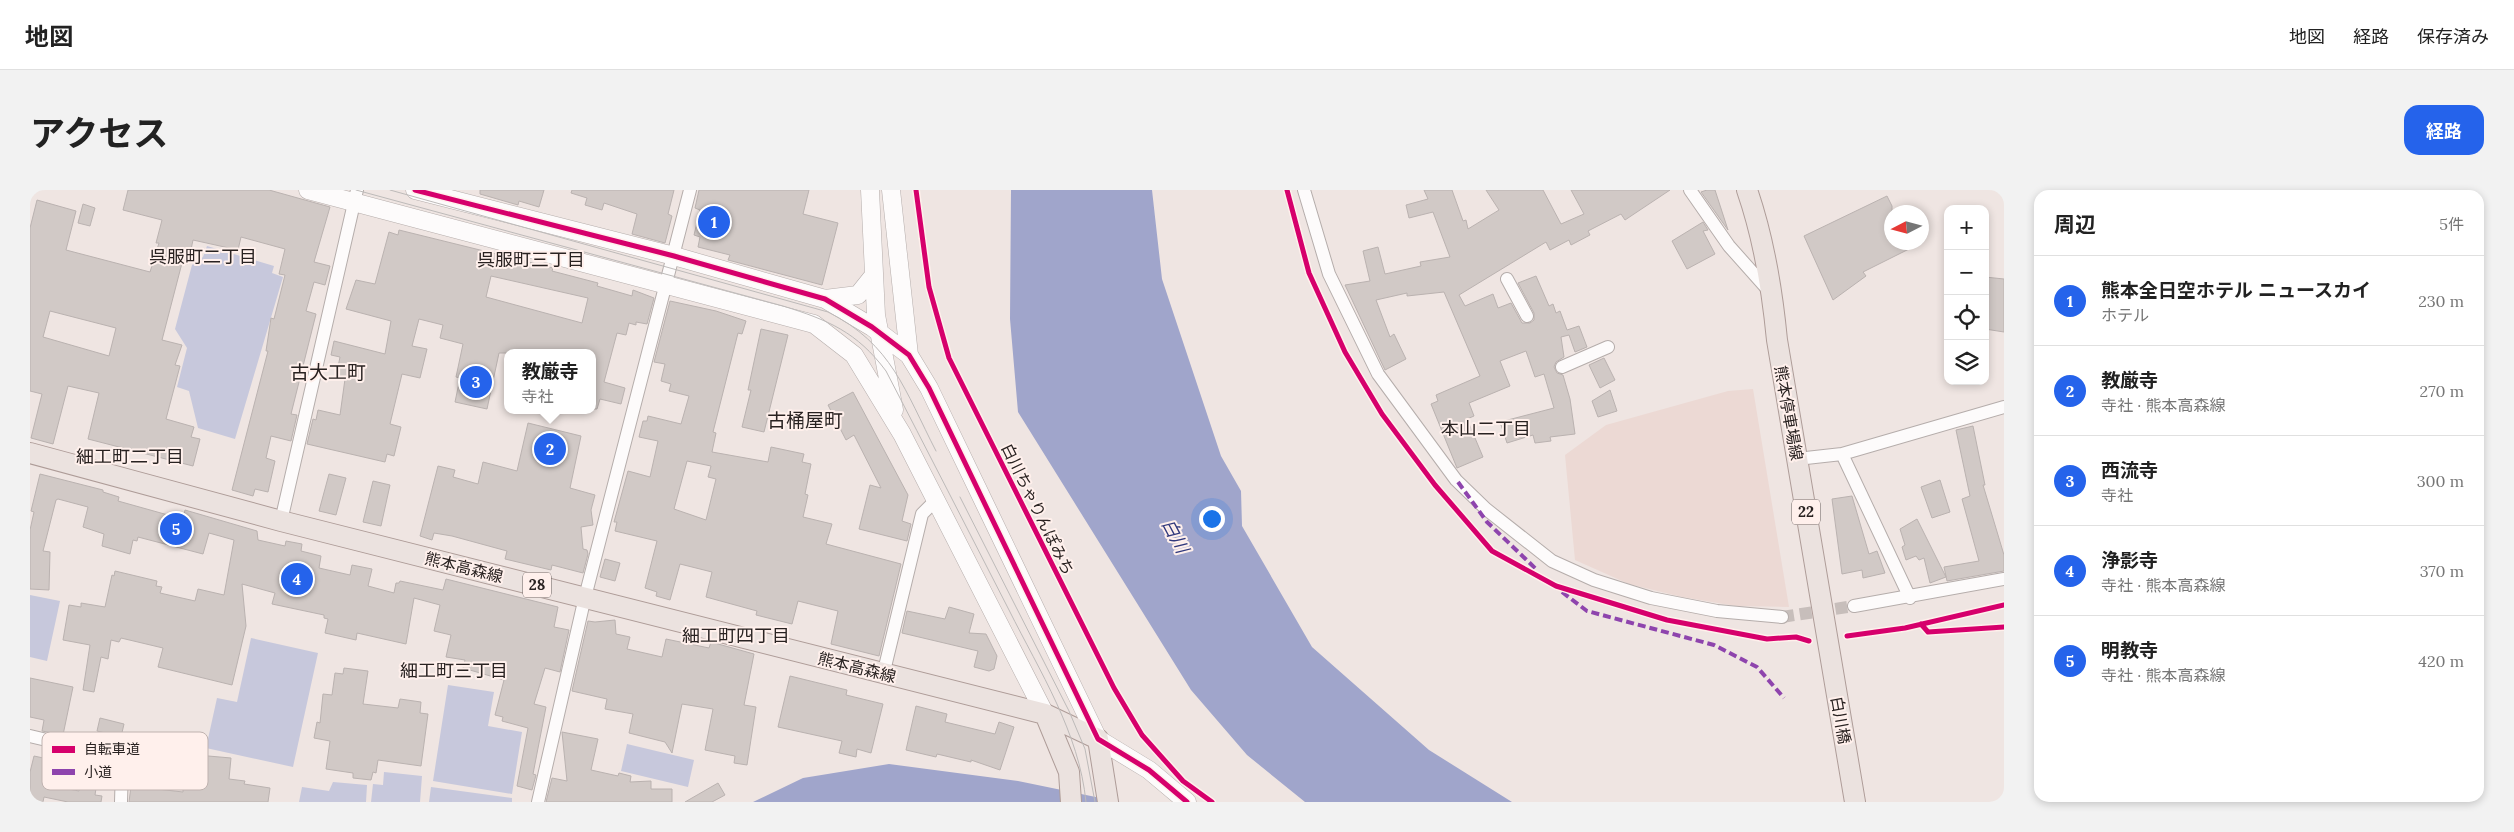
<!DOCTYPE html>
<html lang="ja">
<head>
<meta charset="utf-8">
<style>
	:root { --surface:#fff; --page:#f2f2f2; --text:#222; --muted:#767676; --line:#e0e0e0; --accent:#2563eb }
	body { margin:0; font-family:Lora,"Noto Sans JP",serif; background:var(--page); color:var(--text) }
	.controls { position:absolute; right:15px; top:15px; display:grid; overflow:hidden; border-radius:10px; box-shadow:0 2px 8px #0003 }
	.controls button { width:45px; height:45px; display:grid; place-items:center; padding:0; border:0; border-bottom:1px solid var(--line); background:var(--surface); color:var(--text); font:25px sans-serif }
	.compass { position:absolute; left:1854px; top:15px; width:45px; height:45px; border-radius:50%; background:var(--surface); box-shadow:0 2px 8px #0003; rotate:264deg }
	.you { position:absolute; left:1181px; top:328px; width:18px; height:18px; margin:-12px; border:4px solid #fff; border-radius:50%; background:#1a73e8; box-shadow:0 0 0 8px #1a73e833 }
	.badge { display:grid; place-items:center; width:32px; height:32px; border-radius:50%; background:var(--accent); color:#fff; font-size:16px; font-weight:700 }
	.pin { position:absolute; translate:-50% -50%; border:2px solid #fff; box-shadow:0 1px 5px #0006 }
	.popup { position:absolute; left:474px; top:159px; width:92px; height:65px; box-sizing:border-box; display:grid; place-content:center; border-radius:10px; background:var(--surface); filter:drop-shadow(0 1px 4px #0005); font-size:16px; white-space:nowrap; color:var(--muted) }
	.popup b { font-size:19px; color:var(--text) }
	.popup::after { content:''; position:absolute; left:50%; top:100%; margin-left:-10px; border:10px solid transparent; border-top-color:var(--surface) }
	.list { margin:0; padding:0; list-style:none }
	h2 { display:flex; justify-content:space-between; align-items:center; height:65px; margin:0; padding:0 20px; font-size:21px }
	h2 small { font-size:16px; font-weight:400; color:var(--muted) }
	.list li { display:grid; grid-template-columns:32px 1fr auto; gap:15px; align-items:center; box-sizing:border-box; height:90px; padding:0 20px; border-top:1px solid var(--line) }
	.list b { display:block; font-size:19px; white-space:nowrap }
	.list p { margin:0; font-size:16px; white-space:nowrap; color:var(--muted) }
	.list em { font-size:16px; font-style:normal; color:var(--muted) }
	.icon { flex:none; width:28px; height:28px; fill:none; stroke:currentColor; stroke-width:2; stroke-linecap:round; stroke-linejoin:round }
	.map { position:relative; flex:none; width:1974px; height:612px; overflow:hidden; border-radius:15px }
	header { display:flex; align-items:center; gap:30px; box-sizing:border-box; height:70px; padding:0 25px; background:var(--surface); border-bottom:1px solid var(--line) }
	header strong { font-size:24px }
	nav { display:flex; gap:28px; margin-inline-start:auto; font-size:18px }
	.intro { display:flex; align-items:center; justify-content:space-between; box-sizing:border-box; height:120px; padding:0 30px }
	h1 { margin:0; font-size:35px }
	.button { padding:12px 22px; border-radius:15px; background:var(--accent); color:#fff; font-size:18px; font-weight:700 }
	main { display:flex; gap:30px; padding:0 30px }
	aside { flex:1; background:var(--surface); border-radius:15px; box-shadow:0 2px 8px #0003 }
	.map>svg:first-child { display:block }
</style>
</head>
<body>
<header>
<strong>地図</strong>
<nav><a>地図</a><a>経路</a><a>保存済み</a></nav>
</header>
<div class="intro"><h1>アクセス</h1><a class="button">経路</a></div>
<main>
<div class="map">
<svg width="1974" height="612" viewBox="0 0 1974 612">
	<rect width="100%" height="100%" fill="#efe5e2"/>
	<path fill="#ecd9d4" d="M1723 199 1759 417 1706 416 1652 407 1599 394 1545 370 1535 265 1576 235 1698 201Z"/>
	<path fill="#c7c8dc" d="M177 56 244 76 242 83 253 87 205 249 168 238 159 201 147 197 157 158 145 139 162 75 173 67Z
		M0 405 30 411 17 471 0 467Z
		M221 448 288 463 263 577 176 558 187 508 207 512Z
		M418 495 464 502 458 536 492 542 482 604 403 591Z
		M597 554 664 570 658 597 591 581Z
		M354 582 392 586 390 612H341L343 594 353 595Z
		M303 592 337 595 336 612H269L272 597 299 601Z
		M401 597 482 608V612H399Z"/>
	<path fill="#a0a5cb" d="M981 0H1122L1132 89 1191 266 1211 301 1212 336 1282 457 1399 560 1482 612H1275L1217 565 1161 500 988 222 980 129Z
		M859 574 988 591 1090 612H723L773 588Z"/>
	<path fill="#d1c9c6" stroke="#bab2b0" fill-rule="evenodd" d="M98 0H239L300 17 284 72 300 76 295 95 284 92 276 121 286 124 261 224 267 225 261 251 241 246 236 268 245 271 238 302 225 299 223 306 202 300 238 161H236L241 128 244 129 255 85 249 84 255 59 211 47 208 60 163 50 158 74 152 73 132 150 152 155 145 175 150 176 136 229 164 237 161 247 170 249 163 276 58 249 69 203 38 196 23 254 1 248 12 204 0 201V38L7 10 46 21 36 60 120 82 129 53H126L132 30 93 20ZM20 121 86 138 79 166 13 147Z
		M450 0H514L509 17 489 11 488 15 450 4Z
		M542 0H644L638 24 642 26 635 53 602 44 607 24 574 13 572 20 555 15 557 8 541 3Z
		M669 0H779L773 24 808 33 792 95 698 70 700 65 668 57 670 47 664 45 670 20 665 18Z
		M1394 0H1422L1433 31 1436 30 1438 39 1469 20 1456 0H1513L1531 34 1554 24 1541 0H1640L1595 30 1591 24 1558 41 1560 45 1541 55 1539 50 1520 60 1516 52 1429 105 1435 116 1463 104 1468 118 1481 113 1492 133H1500L1504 130V123L1488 93 1506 86 1519 116 1523 114 1526 123 1530 121 1537 140 1549 136 1557 157 1545 162 1539 145 1531 147 1534 167 1526 172 1524 177 1527 183 1533 185 1540 209 1545 244 1520 247 1521 251 1505 253 1503 245 1477 253 1470 232 1524 218 1514 184 1505 187 1496 161 1470 171 1480 196 1439 213 1444 226 1437 229 1453 267 1427 278 1401 214 1408 211 1406 205 1450 186 1414 102 1377 106V103L1346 110 1360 147 1364 144 1376 169 1355 180 1315 95 1340 91 1333 61 1348 57 1355 84 1391 76 1390 72 1420 67 1403 22 1379 28 1376 15 1398 9Z
		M1677 0H1685L1698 40 1671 2Z
		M1857 6 1862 16V52H1893L1833 82 1836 86 1803 110 1774 46Z
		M53 14 65 18 60 36 48 33Z
		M1673 32 1678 40 1673 41 1685 64 1657 79 1642 51Z
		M369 40 523 78 522 81 568 93 567 96 602 106 603 100 624 108 617 134 606 132V135L599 133 596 145 587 143 574 192 595 198 591 214 570 209 567 219H562V163H469L457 219 425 212 430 188 426 187 433 154 410 148 413 135 389 129 382 156 397 159 390 188 372 184 360 234 371 237 364 266 357 264 355 272 277 254 283 229 286 230 288 220 310 225 315 189 306 187 310 167 301 165 304 151 355 164 361 131 316 119 326 90 345 94 359 42 368 45ZM461 86 558 108 552 133 456 107Z
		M1955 87 1974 89V142L1955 139Z
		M640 111 686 121 716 131 712 144 708 143 683 242 686 243 682 262 738 272 741 257 774 264 772 272 781 274 775 304 778 305 773 327 802 334 796 354 871 374 849 466 801 454 808 421 768 411 762 434 726 425 727 421 676 407 682 382 650 374 640 410 626 406 627 402 615 398 627 351 585 341 587 332H584L598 281 620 287 628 251 609 247 613 231H617L618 226 651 234 659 206 639 201 641 194 631 191 635 174 624 172ZM657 271 681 276 678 287 686 289 676 330 644 319Z
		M731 139 758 145 734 242 712 237 721 200H718Z
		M1574 168 1585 190 1570 198 1559 175Z
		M1580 200 1587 221 1568 227 1562 211Z
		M823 202 878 305 872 331 881 334 877 351 829 339 840 295 851 298 824 245 816 250 798 215Z
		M498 233 551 246 540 298 565 305 561 320 563 335 551 337 553 359 557 360 558 364 553 383 522 375 521 380 475 369 477 361 422 346 404 343 402 350 390 346 408 276 425 280 423 287 448 294 453 272 487 281Z
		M1943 236 1955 295H1953L1974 365V381L1917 391 1914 377 1949 371 1932 309 1940 306 1926 240Z
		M10 284 73 300V302L89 307 88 311 138 325 153 328 155 320 227 341 228 350 255 356 256 351 272 354 271 361 291 366 289 378 320 385 322 375 342 379 338 396 364 403 366 393H369L370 391 413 400 416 389 528 417 524 437 539 440 530 482 515 478 504 514 516 517 503 584 506 585 502 600 487 596 498 538 472 531 473 527 465 525 474 490 433 478 435 470 416 467 421 445 404 441 410 415 384 408 376 454 327 443 326 450 295 443 298 429 294 428V425L242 414 245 403 212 394 216 436 202 495 128 477 133 458 91 448 89 452 81 450 78 469 71 467 64 502 53 500 60 455 33 450 39 415 51 417V413L75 417 82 385 84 386 85 381 127 391 126 396 132 397 130 403 165 411 168 399 194 405 204 350 179 343 173 364 108 347 107 351 103 350 100 364 72 356 74 344 53 337 58 317 28 309 26 310 13 361 20 362 19 400 0 399V340L4 322 1 321Z
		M299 284 316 288 306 325 289 321Z
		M1910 290 1920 322 1902 328 1891 297Z
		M343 291 360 295 351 336 333 332Z
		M1822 306 1839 364 1847 361 1855 383 1833 388 1832 380 1812 384 1802 309Z
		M1887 329 1916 387 1900 393 1894 368 1889 370 1886 366 1876 370 1872 357 1875 355 1870 339Z
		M575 369 590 373 585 391 570 387Z
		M919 417 944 424 939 443 956 444 967 466 964 479 959 481 944 477 948 461 872 443 877 421 915 429Z
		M585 430 586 444 600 447 597 459 632 467 636 449 679 458 681 452 724 464 714 515 726 517 717 575 704 573 705 566 675 560 683 519 652 514 642 563 635 552 599 543 603 524 575 519 577 509 542 501 558 431 565 432Z
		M314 478 338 481 333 514 368 518 370 509 391 512 390 523 398 524 391 576 348 570 346 583 343 582 341 590 323 588V583L296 579 300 551 284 548 287 532 290 533 293 504 302 505 305 483 313 484Z
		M760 486 817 500 816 505 853 514 841 563 827 559 826 567 809 563 812 551 748 537Z
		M0 488 43 497 33 545 12 541 14 530 0 527Z
		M886 516 917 524 915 532 965 544 969 532 984 537 970 580 941 570V572L907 564 906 567 876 560Z
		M70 528 94 534 91 547 67 541Z
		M532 542 568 549 561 580 588 586 589 583 601 586 600 592 621 591V599H642V612H516L522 588 537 591Z
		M167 565 201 568 199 589 215 591 214 594 240 598 238 612H99L101 596 153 602V598H159L162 570 167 571Z
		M4 566 18 569 13 594 49 601 54 571 69 579 65 605 72 606 71 612H38L14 607 13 612H0V582Z
		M688 593 695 605 682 612H655Z"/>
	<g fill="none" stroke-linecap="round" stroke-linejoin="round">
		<path stroke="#c7bebb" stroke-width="12" stroke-dasharray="12 6" stroke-linecap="butt" d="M1752 427 1824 416"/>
		<defs>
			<path id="street" d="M1274 0 1299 84 1348 184 1426 290 1456 319 1522 371 1564 390 1621 408 1687 421 1752 427
				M1660 0 1699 56 1740 102
				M1477 89 1497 126
				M1532 177 1578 157
				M1812 264 1880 408
				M1767 269 1812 264 1974 217
				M251 331 327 0
				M1824 416 1974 389
				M853 485 892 324 906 310
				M0 546 72 563 92 577 91 612
				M508 612 555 407 660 0"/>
			<path id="secondary" d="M278 0 784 134 824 165 872 244 1015 524
				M385 0 644 66 795 109 842 137 879 165 899 198 1068 549 1119 580 1157 612
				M840 0 846 125 864 220
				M861 0 879 165
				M795 109 828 105 844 85"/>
			<path id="primary" d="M1717 0C1734 49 1742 98 1747 150L1825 612
				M0 263 251 331 1015 524 1068 549 1078 612
				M1015 524 1039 582 1041 612"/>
		</defs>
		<use href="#street" stroke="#b5adab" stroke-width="14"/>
		<use href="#secondary" stroke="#b5adab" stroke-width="19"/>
		<use href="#primary" stroke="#ae9c98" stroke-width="22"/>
		<use href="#street" stroke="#fdfbfb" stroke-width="12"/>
		<use href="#secondary" stroke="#fdfbfb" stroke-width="18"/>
		<use href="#primary" stroke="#ebe2df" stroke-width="20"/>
		<path stroke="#bdbab9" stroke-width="1" d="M326 0 753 116C798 130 827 142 856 181 897 260 938 340 979 420 1010 482 1049 542 1056 612
			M360 0 798 122C862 154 875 201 906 261
			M930 307 1039 521 1055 559 1065 612"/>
		<path stroke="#8e44ad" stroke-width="4" stroke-dasharray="8 4" stroke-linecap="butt" d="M1428 292 1457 332 1506 379
			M1532 402 1557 421 1684 455 1727 477 1754 508"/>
		<defs>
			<path id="cycleway" d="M385 0 644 66 795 109 842 137 879 165 899 198 1068 549 1119 580 1157 612
				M886 0 899 97 919 168 1084 498 1112 545 1153 591 1182 612
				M1257 0 1279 83 1315 162 1352 224 1405 295 1462 361 1526 396 1637 430 1737 449 1766 447 1779 451
				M1891 434 1898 442 1974 437
				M1817 446 1875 438 1974 415"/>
		</defs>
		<use href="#cycleway" stroke="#fff0ec" stroke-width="8"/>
		<use href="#cycleway" stroke="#d6006c" stroke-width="5"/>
	</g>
	<g text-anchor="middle" stroke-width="4" stroke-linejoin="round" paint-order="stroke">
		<g fill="#fff0ec" stroke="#69605e" stroke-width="1">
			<rect x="1762" y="309.5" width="28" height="25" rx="4"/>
			<rect x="493" y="382.5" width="28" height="25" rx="4"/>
		</g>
		<g font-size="15" font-weight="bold" fill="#292221">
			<text x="1776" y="327">22</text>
			<text x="507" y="400">28</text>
		</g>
		<g font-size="16" fill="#292221" stroke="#fff0ec">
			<text transform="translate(1759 223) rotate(80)" y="6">熊本停車場線</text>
			<text transform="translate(1008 319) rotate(64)" y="6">白川ちゃりんぽみち</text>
			<text transform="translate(434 377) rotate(14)" y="6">熊本高森線</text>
			<text transform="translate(827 477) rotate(14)" y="6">熊本高森線</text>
			<text transform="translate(1811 530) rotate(80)" y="6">白川橋</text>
		</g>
		<g font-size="18" fill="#292221" stroke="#fff0ec">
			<text x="173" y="73">呉服町二丁目</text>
			<text x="501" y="76">呉服町三丁目</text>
			<text x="1456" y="245">本山二丁目</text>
			<text x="100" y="273">細工町二丁目</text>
			<text x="706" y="452">細工町四丁目</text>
			<text x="424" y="487">細工町三丁目</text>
		</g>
		<g font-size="18" font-style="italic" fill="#30387c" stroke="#fff0ec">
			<text transform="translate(1145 346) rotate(62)" y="6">白川</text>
		</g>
		<g font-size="19" fill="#292221" stroke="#fff0ec">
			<text x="298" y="189">古大工町</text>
			<text x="775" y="237">古桶屋町</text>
		</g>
	</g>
	<rect x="12" y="542" width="166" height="58" rx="8" fill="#fff0ec" stroke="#bfb2af" stroke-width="1"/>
	<rect x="22" y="556" width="23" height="7" fill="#d6006c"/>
	<rect x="22" y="579" width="23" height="6" fill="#8e44ad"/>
	<g font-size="14" fill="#292221">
		<text x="54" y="564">自転車道</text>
		<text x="54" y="587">小道</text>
	</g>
</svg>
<div class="controls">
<button>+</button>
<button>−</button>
<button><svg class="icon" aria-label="locate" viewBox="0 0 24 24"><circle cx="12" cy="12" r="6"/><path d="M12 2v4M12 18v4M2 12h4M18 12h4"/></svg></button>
<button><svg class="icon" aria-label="layers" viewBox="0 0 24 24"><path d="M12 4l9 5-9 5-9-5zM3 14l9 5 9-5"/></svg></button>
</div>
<svg class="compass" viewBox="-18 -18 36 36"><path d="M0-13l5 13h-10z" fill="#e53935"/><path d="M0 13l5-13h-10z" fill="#767676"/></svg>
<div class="you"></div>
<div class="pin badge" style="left:684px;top:32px">1</div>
<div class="pin badge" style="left:520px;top:259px">2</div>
<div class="popup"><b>教厳寺</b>寺社</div>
<div class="pin badge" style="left:446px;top:192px">3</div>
<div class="pin badge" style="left:267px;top:389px">4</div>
<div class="pin badge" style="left:146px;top:339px">5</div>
</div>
<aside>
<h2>周辺<small>5件</small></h2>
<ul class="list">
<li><span class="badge">1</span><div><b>熊本全日空ホテル ニュースカイ</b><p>ホテル</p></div><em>230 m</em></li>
<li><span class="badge">2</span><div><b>教厳寺</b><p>寺社 · 熊本高森線</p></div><em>270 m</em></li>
<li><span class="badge">3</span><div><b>西流寺</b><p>寺社</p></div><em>300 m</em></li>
<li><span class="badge">4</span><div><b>浄影寺</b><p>寺社 · 熊本高森線</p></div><em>370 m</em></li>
<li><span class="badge">5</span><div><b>明教寺</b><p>寺社 · 熊本高森線</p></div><em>420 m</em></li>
</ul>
</aside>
</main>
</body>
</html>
